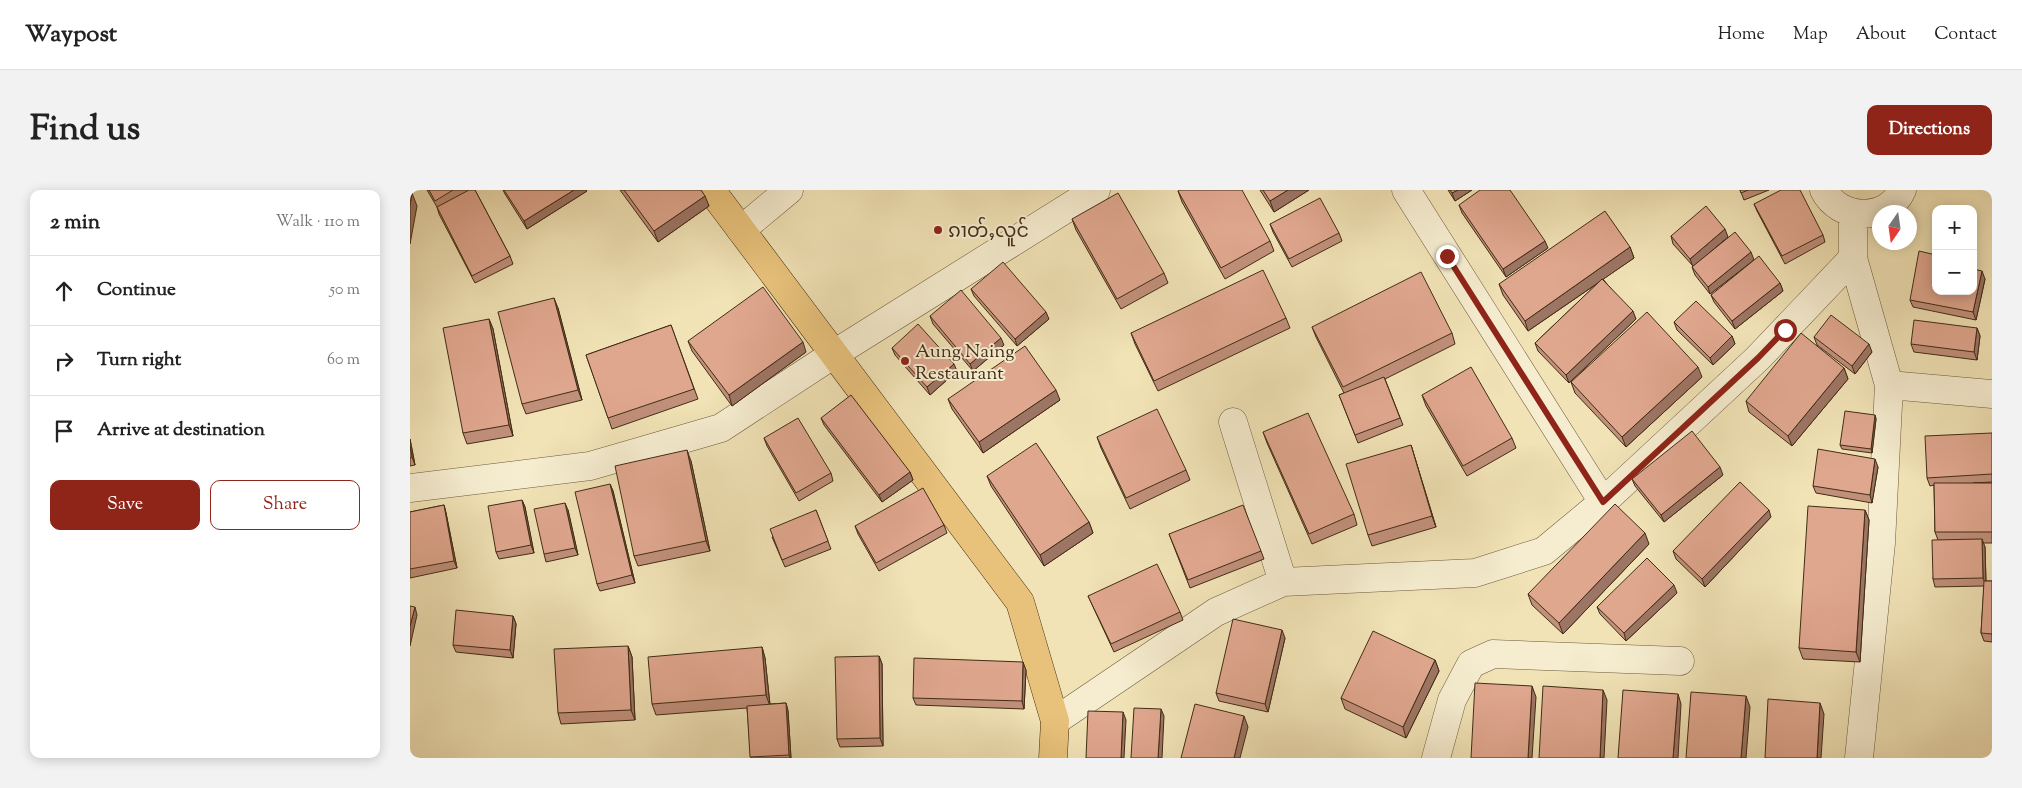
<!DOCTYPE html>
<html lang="en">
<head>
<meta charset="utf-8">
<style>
	:root { --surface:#fff; --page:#f2f2f2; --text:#222; --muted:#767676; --line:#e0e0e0; --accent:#8f2418 }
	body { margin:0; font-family:"Sorts Mill Goudy","Noto Sans Myanmar",serif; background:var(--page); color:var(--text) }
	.controls { position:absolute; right:15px; top:15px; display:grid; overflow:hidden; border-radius:10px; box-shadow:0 2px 12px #0003 }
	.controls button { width:45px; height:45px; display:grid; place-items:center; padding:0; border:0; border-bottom:1px solid var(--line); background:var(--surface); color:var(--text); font:25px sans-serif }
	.compass { position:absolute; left:1462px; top:15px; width:45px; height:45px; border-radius:50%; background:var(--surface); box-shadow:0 2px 12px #0003; rotate:193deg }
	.stop { position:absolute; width:15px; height:15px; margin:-11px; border:4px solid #8f2418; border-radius:50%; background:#fff }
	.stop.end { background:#8f2418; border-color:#fff; box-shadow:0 1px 5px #0008 }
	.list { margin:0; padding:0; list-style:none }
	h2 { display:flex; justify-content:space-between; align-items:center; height:65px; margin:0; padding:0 20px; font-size:21px }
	h2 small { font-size:16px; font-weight:400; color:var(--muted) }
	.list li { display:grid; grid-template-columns:32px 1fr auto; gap:15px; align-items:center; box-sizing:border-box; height:70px; padding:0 20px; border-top:1px solid var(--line) }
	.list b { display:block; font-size:19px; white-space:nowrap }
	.list em { font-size:16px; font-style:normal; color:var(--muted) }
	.actions { display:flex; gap:10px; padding:15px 20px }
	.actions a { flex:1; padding:11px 0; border:1px solid var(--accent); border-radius:10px; text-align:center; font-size:18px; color:var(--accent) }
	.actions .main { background:var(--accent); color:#fff }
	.icon { flex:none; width:28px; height:28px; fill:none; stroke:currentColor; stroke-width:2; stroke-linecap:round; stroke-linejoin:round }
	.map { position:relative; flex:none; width:1582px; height:568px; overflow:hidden; border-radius:10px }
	header { display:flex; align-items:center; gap:30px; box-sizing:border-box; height:70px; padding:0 25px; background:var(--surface); border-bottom:1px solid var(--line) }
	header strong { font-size:24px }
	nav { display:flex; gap:28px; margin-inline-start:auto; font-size:18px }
	.intro { display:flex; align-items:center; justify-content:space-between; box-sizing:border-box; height:120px; padding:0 30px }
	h1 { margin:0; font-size:35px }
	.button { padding:12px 22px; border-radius:10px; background:var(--accent); color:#fff; font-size:18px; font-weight:700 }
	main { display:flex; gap:30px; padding:0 30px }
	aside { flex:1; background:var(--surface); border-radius:10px; box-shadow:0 2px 12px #0003 }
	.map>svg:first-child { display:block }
</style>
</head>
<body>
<header>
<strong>Waypost</strong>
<nav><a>Home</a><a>Map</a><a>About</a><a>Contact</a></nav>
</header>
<div class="intro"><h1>Find us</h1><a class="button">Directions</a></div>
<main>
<aside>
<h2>2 min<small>Walk · 110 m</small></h2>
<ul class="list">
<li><svg class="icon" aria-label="ahead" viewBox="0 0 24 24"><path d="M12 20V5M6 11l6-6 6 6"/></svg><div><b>Continue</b></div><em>50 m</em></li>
<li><svg class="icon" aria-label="right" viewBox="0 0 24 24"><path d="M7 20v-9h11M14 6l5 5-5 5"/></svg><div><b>Turn right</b></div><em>60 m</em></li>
<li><svg class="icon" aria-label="arrive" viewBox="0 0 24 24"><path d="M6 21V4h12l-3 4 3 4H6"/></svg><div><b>Arrive at destination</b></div></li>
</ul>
<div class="actions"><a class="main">Save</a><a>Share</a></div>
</aside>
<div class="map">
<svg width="1582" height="568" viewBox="0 0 1582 568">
	<rect width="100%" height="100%" fill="#f1e3b6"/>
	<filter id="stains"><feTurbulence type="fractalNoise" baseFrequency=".004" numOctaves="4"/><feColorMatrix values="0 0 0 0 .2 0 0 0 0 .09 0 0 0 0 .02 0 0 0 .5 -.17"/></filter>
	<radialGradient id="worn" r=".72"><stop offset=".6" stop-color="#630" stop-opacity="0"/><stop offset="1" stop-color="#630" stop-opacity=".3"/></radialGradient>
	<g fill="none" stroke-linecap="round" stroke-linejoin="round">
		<defs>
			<path id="minor" d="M996 0 1193 312
				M1414 0C1429 31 1478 32 1492 0
				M1443 23V68L1479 195 1471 353 1449 568
				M331 40 379 0
				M1479 195 1582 204
				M823 232 873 392
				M0 298 180 276 311 238 424 164 686 0
				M645 531 806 422 873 392 1065 383 1134 361 1193 312 1348 168 1443 68
				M1026 568 1042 510 1061 474 1083 464 1270 471"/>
			<path id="highway" d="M301 0 610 412 645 531 643 568"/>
		</defs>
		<use href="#minor" stroke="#6d5a3d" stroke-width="29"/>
		<use href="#highway" stroke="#412c15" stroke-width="29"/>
		<use href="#minor" stroke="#f6edd0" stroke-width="28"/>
		<use href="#highway" stroke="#e8c27b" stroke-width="28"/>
	</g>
	<path fill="#c1907b" stroke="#412c15" d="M17 0H65L100 66 103 74 65 93 29 24 27 17Z
		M93 0H176L177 1 117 39 95 4Z
		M210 0H291L299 16 248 52Z
		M850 0H899L864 22Z
		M1038 0H1062L1045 11Z
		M1330 0H1359L1334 10Z
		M768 1 860 51 864 61 815 89 772 12Z
		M1344 14 1413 45 1415 52 1375 74 1347 21Z
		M1049 15 1138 58 1096 87 1052 23Z
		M662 29 754 83 758 93 711 119 666 40Z
		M860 34 929 43 932 51 882 77 863 42Z
		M1261 46 1318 47 1284 75 1344 70 1300 104 1285 85 1282 77 1283 76 1263 54Z
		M1220 57 1224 68 1193 89 1226 129 1159 193 1128 161 1125 153 1188 93 1118 141 1093 105 1089 94Z
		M1575 89 1566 130 1503 117 1500 110 1526 101Z
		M1370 93 1373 101 1325 139 1304 112 1301 105Z
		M561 99 639 129 607 156 564 106Z
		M148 118 172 210 116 224 112 214Z
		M520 126 594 155 563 181 523 134Z
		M876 128 880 138 748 201 725 154 721 143Z
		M79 129 83 139 103 246 57 254 53 243Z
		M1264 132 1322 146 1325 154 1303 175 1267 140Z
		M261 135 288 209 202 239 176 165Z
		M902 137 1042 143 1045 154 975 189 993 235 948 253 929 205 934 203 906 147Z
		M1567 138 1570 146 1567 170 1504 162 1501 154Z
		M1404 147 1462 162 1445 184 1407 155Z
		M278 151 396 162 322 216 282 161Z
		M482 158 547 181 520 205 485 165Z
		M1434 178 1438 189 1382 256 1339 222 1336 211Z
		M1292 187 1216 257 1165 203 1161 192Z
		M1012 205 1102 248 1106 258 1057 286 1016 216Z
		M538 209 650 210 573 263 542 219Z
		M1465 225 1466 229 1462 263 1432 259 1430 255Z
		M411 228 500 282 503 290 472 312 414 235Z
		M853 242 944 324 947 335 902 354 857 253Z
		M1582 243V292L1563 293H1582V353H1573L1575 357 1576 391H1582V452L1574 451 1571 443 1574 396 1525 397 1523 389 1528 350 1525 342 1524 295 1520 296 1517 288Z
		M687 247 776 280 780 290 720 319 691 258Z
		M354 248 421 283 423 291 389 311 357 256Z
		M0 249 5 275 0 276Z
		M1001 255 1026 337 962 356 958 345Z
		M281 271 300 361 228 376 224 366Z
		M1468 277 1462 313 1406 303 1403 296Z
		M1313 285 1254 332 1225 296 1222 289Z
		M577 286 679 332 683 343 634 376 581 296Z
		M200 294 203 301 225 393 190 401 187 394Z
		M112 310 115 317 124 363 89 369 86 362Z
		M34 315 36 323 47 378 0 388V322Z
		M158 320 168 365 136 372 134 364Z
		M406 320 421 359 375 377 362 347Z
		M1455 320 1459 330 1450 472 1393 469 1389 458Z
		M1361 327 1295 397 1266 369 1263 361Z
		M534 335 537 343 469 381 448 344 445 336Z
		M759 344 851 361 854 369 780 398Z
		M1239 354 1153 444 1122 415 1118 404Z
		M1267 403 1216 451 1190 424 1187 417Z
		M678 406 770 422 773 430 704 462Z
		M103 426 106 434 103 468 46 462 43 455Z
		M875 448 858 522 809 511 806 503Z
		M218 456 222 467 225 530 151 534 148 523Z
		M352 457 355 468 360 514 376 513 378 521 381 568H341L337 518 246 525 242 514Z
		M469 466 472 474 473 556 430 557 427 549Z
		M1025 470 1029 481 996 548 935 519 931 508Z
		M616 480 614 519 506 515 503 508Z"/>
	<path fill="#9d7564" stroke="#412c15" d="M164 0H176L177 1 117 39 114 31Z
		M878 0H899L864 22 860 11Z
		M1048 0H1062L1045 11 1042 3Z
		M2 3 7 16 0 54V15Z
		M295 6 299 16 248 52 244 41Z
		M1315 39 1318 47 1283 77 1280 69Z
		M1135 51 1138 58 1096 87 1093 79Z
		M1220 57 1224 68 1118 141 1115 131Z
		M1341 62 1344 70 1300 104 1298 97Z
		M1572 81 1575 89 1566 130 1563 122Z
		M1370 93 1373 101 1325 139 1322 131Z
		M144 108 148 118 172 210 168 200Z
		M1223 121 1226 129 1159 193 1156 185Z
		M636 122 639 129 607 156 605 149Z
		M79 129 83 139 103 246 99 235Z
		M1567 138 1570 146 1567 170 1564 162Z
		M1322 146 1325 154 1303 175 1300 168Z
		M591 148 594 155 563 181 560 174Z
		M393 152 396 162 322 216 319 205Z
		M1459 154 1462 162 1445 184 1442 176Z
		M544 174 547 181 520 205 517 197Z
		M1288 177 1292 187 1216 257 1212 247Z
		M1434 178 1438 189 1382 256 1378 246Z
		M646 200 650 210 573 263 569 252Z
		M1465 225 1466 229 1462 263 1461 259Z
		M0 249 5 275 2 267 0 256Z
		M1001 255 1004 265 1026 337 1022 326Z
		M277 260 281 271 300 361 296 351Z
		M1465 269 1468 277 1462 313 1460 305Z
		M1310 277 1313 285 1254 332 1251 325Z
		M500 282 503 290 472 312 469 305Z
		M200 294 203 301 225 393 222 385Z
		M112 310 115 317 124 363 121 355Z
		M155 313 158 320 168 365 165 358Z
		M34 315 36 323 47 378 44 371Z
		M1359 320 1361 327 1295 397 1292 389Z
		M1455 320 1459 330 1450 472 1446 462Z
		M679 332 683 343 634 376 630 365Z
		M1235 343 1239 354 1153 444 1149 433Z
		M1572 349 1575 357 1576 396 1573 388Z
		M1264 395 1267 403 1216 451 1214 443Z
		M5 417 7 425 0 456V436Z
		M103 426 106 434 103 468 100 460Z
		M872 440 875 448 858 522 855 514Z
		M218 456 222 467 225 530 221 520Z
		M352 457 355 468 360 516 356 505Z
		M469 466 472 474 473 556 470 548Z
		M1025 470 1029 481 996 548 993 537Z
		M613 472 616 480 614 519 612 511Z
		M1122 496 1126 507 1122 568H1118Z
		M1193 500 1197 510 1194 568H1190Z
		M1268 504 1271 514 1268 568H1263Z
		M1336 506 1340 517 1336 568H1331Z
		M376 513 378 521 381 568H380L379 565Z
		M1410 513 1414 524 1411 568H1407Z
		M751 519 754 526 752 568H748Z
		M713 522 716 530 714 568H711Z
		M834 526 838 537 830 568H824Z"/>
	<path fill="#e0a78f" stroke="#412c15" d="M19 0H43L25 11Z
		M59 0H65L100 66 62 86 27 17Z
		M94 0H164L114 31Z
		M214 0H291L295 6 244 41Z
		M770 0H832L860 51 811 78 768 1Z
		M853 0H878L860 11Z
		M1040 0H1048L1042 3Z
		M1070 0H1100L1135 51 1093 79 1049 15Z
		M1330 0H1338L1331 3Z
		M1371 0H1390L1413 45 1372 66 1344 14Z
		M0 3H2L0 15Z
		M708 3 754 83 707 109 662 29Z
		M910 8 929 43 879 69 860 34Z
		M1296 16 1315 39 1280 69 1261 46Z
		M1195 21 1220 57 1115 131 1089 94Z
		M1325 42 1341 62 1298 97 1282 77Z
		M1509 61 1526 65V101H1563V79L1572 81 1563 122 1500 110Z
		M1349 66 1370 93 1322 131 1301 105Z
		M593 72 636 122 605 149 561 99Z
		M853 80 876 128 744 191 721 143Z
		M1011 82 1042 143 933 197 902 137Z
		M1192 89 1223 121 1156 185 1125 153Z
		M353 97 393 152 319 205 278 151Z
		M551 100 591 148 560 174 520 126Z
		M144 108 168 200 112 214 88 122Z
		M1286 111 1322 146 1300 168 1264 132Z
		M1237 122 1288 177 1212 247 1161 192Z
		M1421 125 1459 154 1442 176 1404 147Z
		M79 129 99 235 53 243 33 138Z
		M1504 130 1567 138 1564 162 1501 154Z
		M508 134 544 174 517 197 482 158Z
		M261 135 284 199 198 228 176 165Z
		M1391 143 1434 178 1378 246 1336 211Z
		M615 156 646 200 569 252 538 209Z
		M1061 177 1102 248 1053 276 1012 205Z
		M974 187 990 228 945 245 929 205Z
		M441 205 500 282 469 305 411 228Z
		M747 219 776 280 716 308 687 247Z
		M1435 221 1465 225 1461 259 1430 255Z
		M898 223 944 324 899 344 853 242Z
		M388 228 421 283 386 303 354 248Z
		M1282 241 1310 277 1251 325 1222 289Z
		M1582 243V284L1517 288 1515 246Z
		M626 253 679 332 630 365 577 286Z
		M1001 255 1022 326 958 345 936 274Z
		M0 256 2 267 0 268Z
		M1408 259 1465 269 1460 305 1403 296Z
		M277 260 296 351 224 366 205 276Z
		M1330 292 1359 320 1292 389 1263 361Z
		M1524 293H1582V342H1525Z
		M200 294 222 385 187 394 165 302Z
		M513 298 534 335 466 373 445 336Z
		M112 310 121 355 86 362 78 316Z
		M155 313 165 358 134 364 124 319Z
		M1205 314 1235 343 1149 433 1118 404Z
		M34 315 44 371 0 379V322Z
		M833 315 851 361 778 390 759 344Z
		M1398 316 1455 320 1446 462 1389 458Z
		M406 320 418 351 372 370 360 339Z
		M1572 349 1573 388 1523 389 1522 350Z
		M1237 368 1264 395 1214 443 1187 417Z
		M747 374 770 422 701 454 678 406Z
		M1574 391H1582V444L1571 443Z
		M0 416 5 417 0 436Z
		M46 420 103 426 100 460 43 455Z
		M823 429 872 440 855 514 806 503Z
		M963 441 1025 470 993 537 931 508Z
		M218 456 221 520 148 523 144 459Z
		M352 457 356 505 242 514 238 467Z
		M469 466 470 548 427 549 425 467Z
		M504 468 613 472 612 511 503 508Z
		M1065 493 1122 496 1118 568H1061Z
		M1133 496 1193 500 1190 568H1129Z
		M1213 500 1268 504 1263 568H1208Z
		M1281 502 1336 506 1331 568H1276Z
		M1358 509 1410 513 1407 568H1355Z
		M376 513 379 565 340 567 337 516Z
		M785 514 834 526 824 568H771Z
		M724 518 751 519 748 568H721Z
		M678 521 713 522 711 568H676Z"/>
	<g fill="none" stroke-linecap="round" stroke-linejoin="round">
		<path stroke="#8f2418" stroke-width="6" d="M1037 66 1193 312 1348 168 1375 140"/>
	</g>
	<g fill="#8f2418" stroke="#f6edd0" stroke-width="2">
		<circle cx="528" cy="40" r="5"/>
		<circle cx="495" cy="171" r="5"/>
	</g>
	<g text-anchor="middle" stroke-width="4" stroke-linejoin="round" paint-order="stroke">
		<g font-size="19" fill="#412c15" stroke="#f6edd0" text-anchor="start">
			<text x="538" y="47">ၵၢတ်ႇလူင်</text>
			<text x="505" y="167">Aung Naing<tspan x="505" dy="22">Restaurant</tspan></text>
		</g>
	</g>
	<rect width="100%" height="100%" filter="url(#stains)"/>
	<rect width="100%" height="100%" fill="url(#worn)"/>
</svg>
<div class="controls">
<button>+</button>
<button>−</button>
</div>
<svg class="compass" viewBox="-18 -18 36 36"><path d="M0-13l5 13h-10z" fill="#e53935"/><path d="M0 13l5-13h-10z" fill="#767676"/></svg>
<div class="stop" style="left:1375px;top:140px"></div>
<div class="stop end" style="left:1037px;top:66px"></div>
</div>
</main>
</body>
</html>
